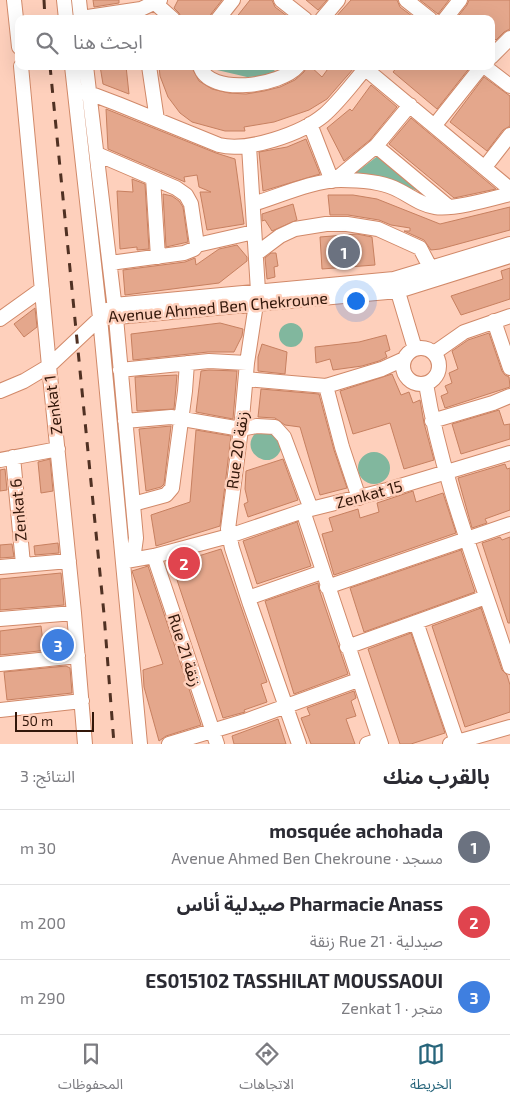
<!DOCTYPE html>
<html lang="ar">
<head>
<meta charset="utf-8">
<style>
	:root { --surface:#fff; --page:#f7f7f7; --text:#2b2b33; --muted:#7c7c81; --line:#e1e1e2; --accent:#27657b }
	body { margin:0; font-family:"Exo 2","Noto Sans Arabic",sans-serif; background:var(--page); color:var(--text); direction:rtl }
	.scale { position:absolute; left:15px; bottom:12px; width:79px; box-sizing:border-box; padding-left:5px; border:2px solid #321609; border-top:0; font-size:14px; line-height:18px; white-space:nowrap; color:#321609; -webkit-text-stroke:4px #fed0bc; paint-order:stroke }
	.you { position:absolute; left:355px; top:300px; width:18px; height:18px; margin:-12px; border:4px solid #fff; border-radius:50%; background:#1a73e8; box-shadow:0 0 0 8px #1a73e833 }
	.badge { display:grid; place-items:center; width:32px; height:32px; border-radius:50%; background:var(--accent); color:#fff; font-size:16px; font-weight:700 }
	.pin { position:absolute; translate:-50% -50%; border:2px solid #fff; box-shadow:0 1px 5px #0006 }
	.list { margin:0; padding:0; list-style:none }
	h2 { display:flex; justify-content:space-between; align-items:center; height:65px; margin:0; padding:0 20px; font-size:21px }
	h2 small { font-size:16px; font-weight:400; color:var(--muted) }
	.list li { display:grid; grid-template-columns:32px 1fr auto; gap:15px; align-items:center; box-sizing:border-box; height:75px; padding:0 20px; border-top:1px solid var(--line) }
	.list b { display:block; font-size:19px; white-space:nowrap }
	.list p { margin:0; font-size:16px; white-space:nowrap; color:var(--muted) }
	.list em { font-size:16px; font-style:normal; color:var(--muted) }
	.icon { flex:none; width:28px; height:28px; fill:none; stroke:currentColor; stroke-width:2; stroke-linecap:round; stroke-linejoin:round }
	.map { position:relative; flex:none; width:510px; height:744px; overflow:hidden; direction:ltr }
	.search { position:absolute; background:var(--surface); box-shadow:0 5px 20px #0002; left:15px; right:15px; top:15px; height:55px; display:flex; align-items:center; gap:12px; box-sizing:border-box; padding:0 18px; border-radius:10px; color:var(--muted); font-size:19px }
	.sheet { height:290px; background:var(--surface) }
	nav { display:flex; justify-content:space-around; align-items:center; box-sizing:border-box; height:70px; border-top:1px solid var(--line); background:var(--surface); font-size:14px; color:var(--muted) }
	nav a { display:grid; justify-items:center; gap:2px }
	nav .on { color:var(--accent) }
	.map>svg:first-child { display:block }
</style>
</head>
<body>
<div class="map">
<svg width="510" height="744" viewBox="0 0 510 744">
	<rect width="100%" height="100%" fill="#fed0bc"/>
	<path fill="#81b79e" d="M215 66H269L280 75 247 77 217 70Z
		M379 155 427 195C398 182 381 179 350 177Z
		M279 335a12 12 0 1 1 24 0a12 12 0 1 1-24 0Z
		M259 430H273L282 446C274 477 233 450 259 430Z
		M358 468a16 16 0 1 1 32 0a16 16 0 1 1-32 0Z"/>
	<path fill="#e4a78c" stroke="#c78060" d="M93 0H119V3L94 7Z
		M178 0H222L211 14 209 19H182L179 13 174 8Z
		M250 0H272L275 7 291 19H235Z
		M306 0H327L318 10Z
		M351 0H397L400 7 416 19H374L370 15 367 19H334Z
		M420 0H449L438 14Z
		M469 0H510V29L504 32 496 40 491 35V19H456L467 5Z
		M100 66H126L129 94 103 84Z
		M159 66H191L199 81 212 89 229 93 246 94 264 91 280 87 295 80 304 72 307 66H310L322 77 330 66H353L354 68 327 99 309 110 274 122 244 127 245 131H225L192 122 180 113 168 97 160 76Z
		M398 66H471L437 109 393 72Z
		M484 77 510 96V126L503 130 487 151 450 122Z
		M371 85 397 107 370 140 344 161 327 128 350 109 352 111Z
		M106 109 216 153 235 159 244 224 207 230 200 192H211L199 187 197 175 184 177 185 182 108 149Z
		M411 118 496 189 454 198 389 144Z
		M306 139 320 174 263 191 259 152 287 147Z
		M132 179 145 184 149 249 137 250V247L120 249 117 191 133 192Z
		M163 194 172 196 179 201 183 207 188 242 166 247Z
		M328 195H353L377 199 440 224 510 207V230L440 249 431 250 424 240 404 231H410V228L391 225 379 220 348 215H330Z
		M293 204 297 220 272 231 265 220 262 221V214Z
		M357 234 372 237 375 265 322 269 320 237Z
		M237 245 247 257V261L219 283 125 295 123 270 185 262 195 258 196 265 219 249Z
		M271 253H276L278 266 274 267 275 277 267 279 265 258Z
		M510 268V299L461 315 451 296 503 279 501 271Z
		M35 308 37 327 24 337 14 324Z
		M220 323 243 329 242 336 234 352H208L133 360 131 334Z
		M489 333 502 371 505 375 509 377 510 387 445 408 441 396 448 393 445 386 452 383 449 373 458 369 452 351 468 340Z
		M386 335 390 350 385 352 387 357 379 361 362 366 333 370 330 359 316 363 315 347 359 342Z
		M262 344 287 352 285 374 258 371V357Z
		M209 370 237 371 233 419 196 412 201 371Z
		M392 374 401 395 409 392 413 403 420 400 424 423 434 460 404 469 390 423 353 434 340 391Z
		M177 375 174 409 137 411 135 377Z
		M261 389 319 394 334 450 347 488 320 495 300 427 285 425 275 418 258 417Z
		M499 410 504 425 510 424V439L461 454 452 424Z
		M171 426 164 484 161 487 146 491 139 429Z
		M196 430 231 436 220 526 156 546 151 515 190 502Z
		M50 459 53 491 41 493 38 462Z
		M283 459 298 500 248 517 244 504 248 502 245 489 246 471Z
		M505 464 507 469 510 468V510L485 519 487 523 472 528 458 478Z
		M5 469 7 490 0 491V470Z
		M413 491 416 502 443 493 456 533 334 575 322 534 333 531 329 518 358 509 360 518 379 512 377 503Z
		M297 522 311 566 257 584 243 541Z
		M500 537 502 540 510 537V623H508L482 543Z
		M58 543 59 553 35 555 34 546Z
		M12 544 14 557 0 558V545Z
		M221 549 267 682 261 684 267 702 244 710 245 712 223 718 171 562 191 555 192 558Z
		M461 550 475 592 364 632 350 588Z
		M148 566 201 725 166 736 159 741 144 687 143 670 163 664 132 571Z
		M61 573 64 605 0 610V579Z
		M318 583 319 589 348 674 294 694 265 601Z
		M481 608 502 670 507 675 510 685V712L465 727 432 626Z
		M41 626 43 642 67 640 68 648 0 655V631Z
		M411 633 445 733 411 744H400L368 649Z
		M66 666 70 668 72 693 7 700 4 672Z
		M354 691 356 698 351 701 356 716 346 719 355 744H311L301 718 310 715 307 708Z
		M278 719 286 744H234L232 736Z"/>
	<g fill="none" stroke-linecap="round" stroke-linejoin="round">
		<defs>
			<path id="minor" d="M14 0 19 47
				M64 0 66 19
				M79 0 81 19
				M281 0 305 19
				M406 0 430 19
				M155 3 173 19
				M81 18 141 9 160 0
				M218 19 233 0
				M322 19 338 0
				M445 19 460 0
				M491 57 510 38
				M21 66 49 366 74 613 85 744
				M72 66 100 318 140 744
				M86 66 116 318 136 538 133 560
				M149 66 157 120
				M200 66C209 97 281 86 298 66
				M362 66 510 189
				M484 66 510 86
				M81 92 89 93 118 104 219 145C248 152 301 134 324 115 339 102 352 84 365 69
				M310 124 332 181
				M435 125 482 66
				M249 146 258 291 247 363 241 429 228 529 232 548 250 604 299 744
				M376 146 449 207
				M97 154 176 188 186 195 191 204 197 245 194 249 184 253 110 263
				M485 167 510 135
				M153 178 158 257
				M335 180 376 146 410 105
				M253 204C279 196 315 180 341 180 359 180 378 181 394 188 408 194 420 205 435 207 453 210 491 199 510 194
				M197 245 254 232
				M256 254 280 236 295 229 326 224H347L378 229 420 248 431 269
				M395 282 415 349
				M106 318 398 291 510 256
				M0 319 42 289
				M494 321 510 368
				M403 366a18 18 0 1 1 36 0a18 18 0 1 1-36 0Z
				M434 353 464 332 510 316
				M120 370 209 361 247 363
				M246 379 326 386 382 369 404 359
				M426 384C442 481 480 574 510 667
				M326 386 342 447 359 498
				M0 391 24 381 49 366 114 305 394 279 510 244
				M125 421 171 417 241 429 257 426 275 427 284 437 311 509
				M432 421 493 403 510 396
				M13 457 23 564
				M0 460 58 449
				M133 504 166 495 172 488 185 391 187 363
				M303 511 381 744
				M154 556 217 744
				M126 561 154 556 229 536 303 511 387 490 510 453
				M0 567 69 561
				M327 587 510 524
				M248 598 322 572
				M0 619 74 613
				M416 622 457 742
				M347 647 486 597
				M0 664 78 656
				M0 710 82 701
				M169 744 245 721 358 680
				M367 744 379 740
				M450 744 510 727"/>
		</defs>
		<use href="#minor" stroke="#d18969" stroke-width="16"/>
		<use href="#minor" stroke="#fff" stroke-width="14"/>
		<path stroke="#503123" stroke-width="3" stroke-dasharray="9 9" stroke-linecap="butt" d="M44 0 45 19
			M50 66 104 614 114 744"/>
	</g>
	<g text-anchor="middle" stroke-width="5" stroke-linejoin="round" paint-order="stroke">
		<g font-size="16" fill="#321609" stroke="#fed0bc">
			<text transform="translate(218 307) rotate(-5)" y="6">Avenue Ahmed Ben Chekroune</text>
			<text transform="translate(53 405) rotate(-97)" y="6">Zenkat 1</text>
			<text transform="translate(237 450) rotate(-82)" y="6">Rue 20 زنقة</text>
			<text transform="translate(369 494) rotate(-15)" y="6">Zenkat 15</text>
			<text transform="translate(18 510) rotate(-95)" y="6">Zenkat 6</text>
			<text transform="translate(185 650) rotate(72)" y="6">Rue 21 زنقة</text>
		</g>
	</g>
</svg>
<div class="scale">50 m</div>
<div class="you"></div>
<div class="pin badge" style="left:344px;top:252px;background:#6b7280">1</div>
<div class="pin badge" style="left:184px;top:563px;background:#e0444e">2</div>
<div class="pin badge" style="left:58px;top:645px;background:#3f7fe0">3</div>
<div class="search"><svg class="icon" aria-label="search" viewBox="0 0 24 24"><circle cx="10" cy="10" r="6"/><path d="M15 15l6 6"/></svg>ابحث هنا</div>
</div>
<section class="sheet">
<h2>بالقرب منك<small>النتائج: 3</small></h2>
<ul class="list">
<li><span class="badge" style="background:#6b7280">1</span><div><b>mosquée achohada</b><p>مسجد · Avenue Ahmed Ben Chekroune</p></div><em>30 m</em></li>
<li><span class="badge" style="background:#e0444e">2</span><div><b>Pharmacie Anass صيدلية أناس</b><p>صيدلية · Rue 21 زنقة</p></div><em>200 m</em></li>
<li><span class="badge" style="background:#3f7fe0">3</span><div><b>ES015102 TASSHILAT MOUSSAOUI</b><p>متجر · Zenkat 1</p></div><em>290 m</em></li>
</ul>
</section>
<nav>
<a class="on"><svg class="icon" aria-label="map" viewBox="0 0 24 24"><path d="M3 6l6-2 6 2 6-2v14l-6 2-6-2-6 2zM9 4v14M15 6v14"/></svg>الخريطة</a>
<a><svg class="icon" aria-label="directions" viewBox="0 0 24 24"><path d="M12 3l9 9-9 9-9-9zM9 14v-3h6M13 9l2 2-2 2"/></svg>الاتجاهات</a>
<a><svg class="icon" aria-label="saved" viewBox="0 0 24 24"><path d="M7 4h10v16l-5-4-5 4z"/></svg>المحفوظات</a>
</nav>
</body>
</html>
